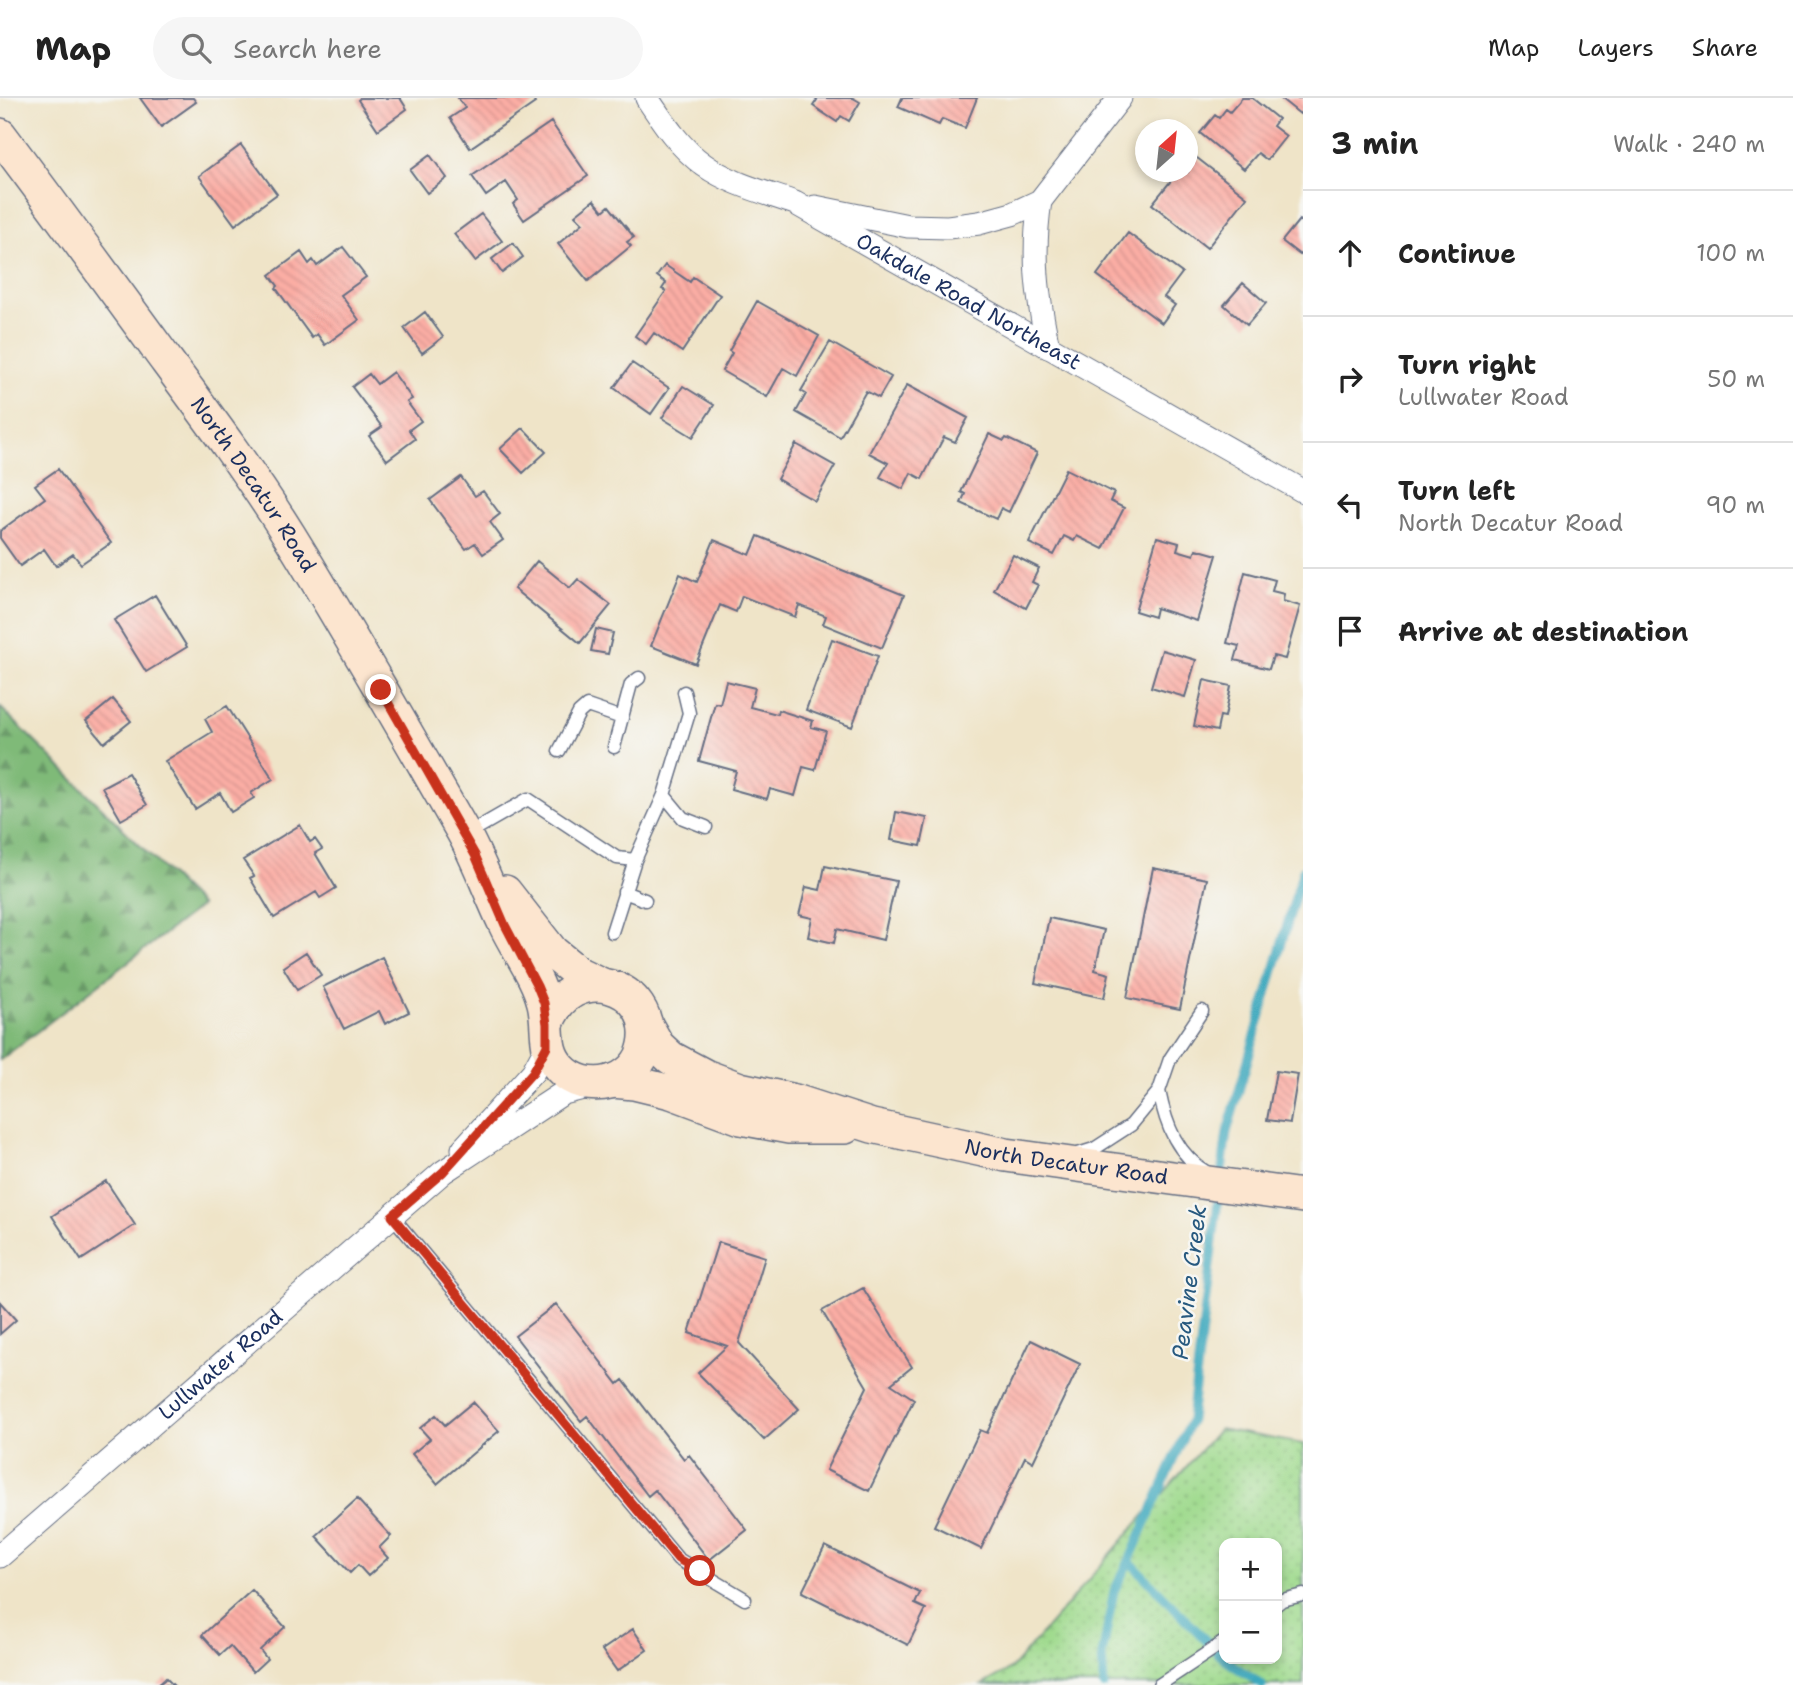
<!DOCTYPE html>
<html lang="en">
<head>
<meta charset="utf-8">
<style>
	:root { --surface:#fff; --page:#f6f6f6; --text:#222; --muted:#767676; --line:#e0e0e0 }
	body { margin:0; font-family:"Shantell Sans",sans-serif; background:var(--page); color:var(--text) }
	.controls { position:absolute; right:21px; bottom:21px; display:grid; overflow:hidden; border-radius:14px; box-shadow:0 4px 10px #0003 }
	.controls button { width:63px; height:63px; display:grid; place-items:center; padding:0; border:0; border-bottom:2px solid var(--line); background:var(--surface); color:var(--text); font:35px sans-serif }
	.compass { position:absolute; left:1135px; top:21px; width:63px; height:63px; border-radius:50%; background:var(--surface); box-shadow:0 4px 10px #0003; rotate:27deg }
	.stop { position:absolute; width:21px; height:21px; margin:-16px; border:5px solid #c8321e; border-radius:50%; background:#fff }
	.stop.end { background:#c8321e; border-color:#fff; box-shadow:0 2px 7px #0008 }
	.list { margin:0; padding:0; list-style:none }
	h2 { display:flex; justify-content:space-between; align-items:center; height:91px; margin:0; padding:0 28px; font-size:30px }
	h2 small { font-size:23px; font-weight:400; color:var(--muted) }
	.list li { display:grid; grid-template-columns:46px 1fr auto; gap:21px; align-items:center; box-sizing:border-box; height:126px; padding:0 28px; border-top:2px solid var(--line) }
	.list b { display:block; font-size:26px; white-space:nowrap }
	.list p { margin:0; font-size:23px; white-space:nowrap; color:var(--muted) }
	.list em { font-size:23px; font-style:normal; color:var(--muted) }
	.icon { flex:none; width:38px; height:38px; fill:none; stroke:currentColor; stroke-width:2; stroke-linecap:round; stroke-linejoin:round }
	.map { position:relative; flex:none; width:1303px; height:1587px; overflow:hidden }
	header { display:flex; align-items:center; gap:42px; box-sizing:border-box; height:98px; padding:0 35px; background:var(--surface); border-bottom:2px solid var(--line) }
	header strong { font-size:33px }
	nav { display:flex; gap:38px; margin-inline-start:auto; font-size:24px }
	.search { width:490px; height:63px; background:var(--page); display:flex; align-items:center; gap:18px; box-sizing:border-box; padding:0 24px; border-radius:38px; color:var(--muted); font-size:26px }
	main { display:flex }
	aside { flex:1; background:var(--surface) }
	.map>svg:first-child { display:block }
</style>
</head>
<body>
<header>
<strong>Map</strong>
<div class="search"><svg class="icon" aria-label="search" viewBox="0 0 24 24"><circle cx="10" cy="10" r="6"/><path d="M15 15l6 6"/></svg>Search here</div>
<nav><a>Map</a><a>Layers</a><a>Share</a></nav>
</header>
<main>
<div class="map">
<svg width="1303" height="1587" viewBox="0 0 1303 1587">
	<defs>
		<pattern id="grass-dots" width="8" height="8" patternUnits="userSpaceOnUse" patternTransform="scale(1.75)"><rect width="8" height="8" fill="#9fda8d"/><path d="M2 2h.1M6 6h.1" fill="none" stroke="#88bb7c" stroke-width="1.8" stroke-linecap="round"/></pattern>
		<pattern id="forest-firs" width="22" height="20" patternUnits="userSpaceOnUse" patternTransform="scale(1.75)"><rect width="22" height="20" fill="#7fba78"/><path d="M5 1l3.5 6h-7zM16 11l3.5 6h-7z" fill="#679866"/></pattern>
		<pattern id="building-back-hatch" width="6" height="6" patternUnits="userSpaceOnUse" patternTransform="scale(1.75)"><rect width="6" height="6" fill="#fbada4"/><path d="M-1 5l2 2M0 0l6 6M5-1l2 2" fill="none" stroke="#d79590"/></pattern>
	</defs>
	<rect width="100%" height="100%" fill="#f6f6f2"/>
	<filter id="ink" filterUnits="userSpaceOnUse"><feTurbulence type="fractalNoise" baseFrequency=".0143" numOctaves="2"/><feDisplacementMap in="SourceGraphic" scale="14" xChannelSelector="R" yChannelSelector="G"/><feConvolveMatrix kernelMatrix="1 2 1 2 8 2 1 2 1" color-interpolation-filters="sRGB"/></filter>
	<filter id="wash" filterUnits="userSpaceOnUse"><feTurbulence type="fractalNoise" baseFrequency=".00686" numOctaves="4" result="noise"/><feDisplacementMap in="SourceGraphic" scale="28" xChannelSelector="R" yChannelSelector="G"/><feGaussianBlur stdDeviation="1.57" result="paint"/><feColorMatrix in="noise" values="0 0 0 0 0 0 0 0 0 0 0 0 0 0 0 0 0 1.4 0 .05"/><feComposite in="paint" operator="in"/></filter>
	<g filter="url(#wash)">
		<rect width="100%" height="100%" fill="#efe4c8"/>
		<path fill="url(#grass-dots)" stroke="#5d8476" stroke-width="2" fill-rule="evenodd" d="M1219 1331 1303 1346V1587H982L1012 1570ZM1224 1445H1277V1561H1224Z"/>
		<path fill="url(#forest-firs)" stroke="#4d746b" stroke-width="2" d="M0 609 201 808 0 962Z"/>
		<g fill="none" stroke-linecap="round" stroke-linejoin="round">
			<path stroke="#3da8bd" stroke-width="9" d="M1221 1080 1227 1034 1303 772
				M1129 1463 1224 1561
				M1224 1561 1262 1587
				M1104 1587 1102 1558 1114 1493 1129 1463 1191 1322 1219 1094"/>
		</g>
		<g id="blocks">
			<path fill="url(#building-back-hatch)" d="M140 0H193L196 4 161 29Z
				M360 0H400L407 11 378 32 358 2Z
				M458 0H532L535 5 470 50 450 20 465 10Z
				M814 0H853L860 4 849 23 841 18 837 24 813 8 817 2Z
				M902 0H977L965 30 942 21 939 27 898 9Z
				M1242 0H1252L1278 21 1273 28 1286 38 1267 62 1258 55 1244 71 1200 35 1215 17 1219 20 1226 11 1230 14Z
				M1280 0H1303V12L1300 16Z
				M551 24 588 78 524 122 513 106 518 102 506 84 486 98 472 78Z
				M241 47 277 96 235 127 199 78Z
				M1192 56 1247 99 1207 150 1152 106 1178 74H1188V61Z
				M430 57 447 80 427 95 410 72Z
				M594 102 603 113 609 108 634 139 627 144 631 148 588 183 558 146 583 125 575 117Z
				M481 116 502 143 475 163 454 136Z
				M1299 122 1303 125V153L1300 157 1282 143Z
				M1128 135 1182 175 1164 199 1175 207 1162 225 1097 177Z
				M513 145 523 159 502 175 492 161Z
				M343 149 366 179 341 197 359 222 325 247 317 236 312 240 276 190 278 188 270 177 301 154 309 166 313 162 317 168Z
				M665 167 690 184 693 179 720 197 682 254 654 235 646 246 635 238 666 193 662 191 666 185 657 178Z
				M1243 185 1266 205 1247 227 1224 207Z
				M757 203 819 238 797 278 783 270 767 299 722 273 732 255 729 253Z
				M425 214 443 239 422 255 404 230Z
				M830 244 891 279 879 300 866 293 840 339 796 314 806 296 801 293Z
				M632 265 669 290 651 316 614 290Z
				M393 274 412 301 407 304 421 323 409 332 415 341 387 362 369 338 382 329 352 289 369 276 377 286Z
				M907 287 968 320 955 344 944 339 922 381 911 375 903 391 880 379 888 365 869 355Z
				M683 288 714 307 693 339 662 320Z
				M523 330 546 354 523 375 500 351Z
				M989 336 1004 343 1006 340 1037 355 1009 414 1001 410 996 421 961 405 965 396 961 394Z
				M796 346 835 368 815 403 777 381Z
				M58 371 111 445 81 466 73 456 56 468 44 451 20 468 0 440V433L45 400 35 387Z
				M1066 371 1114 395 1110 403 1124 410 1103 451 1077 438 1074 443 1064 438 1054 457 1029 445Z
				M461 379 475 398 483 393 500 416 490 424 503 442 483 456 475 445 466 451 430 402Z
				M758 438 904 497 882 550 823 526 826 518 799 507 795 519 742 498 736 514 720 507 696 566 651 548 680 476 697 484 714 442 750 457Z
				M1157 439 1179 445 1177 452 1194 457 1196 451 1217 457 1197 523 1156 510 1154 519 1135 513Z
				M1013 457 1039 470 1032 484 1038 487 1026 510 994 492Z
				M537 463 570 490 578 481 611 507 580 545 514 491Z
				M1245 474 1275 482 1272 493 1284 496 1283 503 1300 508 1285 561 1273 558 1269 571 1235 562 1239 548 1227 545Z
				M155 497 187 549 146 574 114 522Z
				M596 531 613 535 608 556 591 553Z
				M832 541 878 558 852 629 806 612Z
				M1162 552 1196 562 1185 599 1151 589Z
				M1204 582 1231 588 1225 619 1220 618 1217 633 1194 628Z
				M726 583 755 590 750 609 777 616 778 612 813 623 811 629 826 633 815 672 803 669 795 698 770 691 767 701 731 691 736 673 699 663 715 605 720 606Z
				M113 601 131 623 104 645 86 623Z
				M227 608 273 681 251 695 254 700 231 714 220 695 195 711 165 663 212 634 205 621Z
				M128 675 147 707 121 722 102 689Z
				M896 714 927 720 921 748 891 742Z
				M300 727 310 744 315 741 322 751 315 755 336 790 320 800 316 794 274 820 250 780 254 778 243 762Z
				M825 768 896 783 883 842 837 831 834 845 808 839 812 820 799 817 806 789 820 792Z
				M1153 770 1207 781 1180 911 1127 900Z
				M1049 820 1104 832 1095 872 1109 876 1104 900 1035 885Z
				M306 854 321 877 297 892 283 869Z
				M382 859 409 914 385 926 379 913 344 931 323 889Z
				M1276 973 1298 976 1290 1025 1267 1022Z
				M106 1083 135 1127 81 1162 52 1118Z
				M718 1144 765 1159 739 1245 799 1311 764 1342 698 1275 727 1248 689 1235Z
				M863 1190 912 1269 891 1286 914 1301 869 1393 826 1372 867 1289 822 1213Z
				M0 1204 16 1222 0 1236Z
				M556 1206 618 1286 623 1282 684 1361 689 1357 747 1432 709 1462 655 1392 648 1398 587 1318 581 1323 515 1238Z
				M1031 1242 1080 1266 1033 1364 1025 1359 981 1451 934 1428 980 1332 987 1335Z
				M473 1304 499 1333 437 1386 412 1356 430 1341 420 1330 436 1317 445 1327Z
				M357 1401 391 1438 379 1450 388 1460 368 1478 358 1467 350 1475 316 1438Z
				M825 1448 920 1495 915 1506 926 1511 908 1547 802 1494Z
				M252 1492 285 1529 260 1552 267 1561 253 1574 230 1548 220 1557 202 1537Z
				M633 1531 647 1552 617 1573 602 1552Z
				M166 1580 173 1587H158L164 1582Z"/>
		</g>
	</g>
	<g filter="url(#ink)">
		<use href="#blocks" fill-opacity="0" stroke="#656e83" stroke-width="2"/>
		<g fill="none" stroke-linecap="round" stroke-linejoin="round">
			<defs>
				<path id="service" d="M614 649 631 586 639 580
					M559 653 579 615 587 608 622 620
					M664 697 683 720 706 729
					M467 736 528 701 617 760 635 762
					M624 794 645 802
					M612 834 635 762 664 697 689 615 684 594
					M1159 993C1166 1028 1177 1057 1209 1076
					M1075 1057 1094 1051 1131 1027 1159 993 1170 961 1202 913
					M392 1118 678 1461 745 1501
					M1277 1506 1282 1502 1303 1497
					M1159 1587 1224 1544"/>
				<g id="minor">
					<path id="s1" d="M647 0C663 24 680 50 704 67 731 86 764 94 795 105L1303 393"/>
					<path d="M1040 103C1032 156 1037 197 1048 249"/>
					<path d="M815 109 908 128 948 129 979 125 1012 116 1040 103 1120 0"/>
					<path d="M463 1051 533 974 547 948"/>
					<path id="s2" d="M0 1458 443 1074 563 995 595 987"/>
				</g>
				<g id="secondary">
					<path id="s3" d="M0 37C55 110 109 184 163 258 206 316 250 375 289 437 349 534 405 633 462 732 479 762 490 795 505 826 517 852 537 877 544 905 550 929 542 951 560 970 586 999 638 986 645 947 657 885 570 860 547 926"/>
					<path d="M505 794 552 854 579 876 600 886"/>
					<path id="s4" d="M645 925 658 948 671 960 705 978 740 991 795 1003 872 1028 1006 1057 1303 1098"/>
					<path d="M613 983 634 985 671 994 741 1020 789 1029H845"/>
				</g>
			</defs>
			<use href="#service" stroke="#656e83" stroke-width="15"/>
			<use href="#minor" stroke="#656e83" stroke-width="25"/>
			<use href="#secondary" stroke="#656e83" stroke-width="36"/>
			<use href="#service" stroke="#fff" stroke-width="12"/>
			<use href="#minor" stroke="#fff" stroke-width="23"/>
			<use href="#secondary" stroke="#fce5cf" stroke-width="33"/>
		</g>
	</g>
	<g fill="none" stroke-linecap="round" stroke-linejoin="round" filter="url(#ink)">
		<path stroke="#c8321e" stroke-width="9" d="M381 592 475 757 505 827 537 888 544 905 547 926V948L533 974 443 1074 392 1118 678 1461 700 1473"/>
	</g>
	<g text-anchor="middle" stroke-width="5" stroke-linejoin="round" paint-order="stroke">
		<g font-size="21" fill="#1b2f5e" stroke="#f6f6f2">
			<text dy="7" stroke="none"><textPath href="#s1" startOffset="387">Oakdale Road Northeast</textPath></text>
			<text dy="7" stroke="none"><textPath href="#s3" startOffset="432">North Decatur Road</textPath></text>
			<text dy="7" stroke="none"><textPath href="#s4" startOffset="455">North Decatur Road</textPath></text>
			<text dy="7" stroke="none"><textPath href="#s2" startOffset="292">Lullwater Road</textPath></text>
		</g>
		<g font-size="23" font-style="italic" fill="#27597f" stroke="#f6f6f2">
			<text transform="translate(1189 1184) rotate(-83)" y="8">Peavine Creek</text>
		</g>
	</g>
</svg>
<div class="controls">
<button>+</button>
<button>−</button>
</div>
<svg class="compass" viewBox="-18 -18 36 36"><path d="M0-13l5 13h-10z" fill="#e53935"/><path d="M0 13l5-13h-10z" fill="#767676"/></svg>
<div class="stop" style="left:700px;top:1473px"></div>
<div class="stop end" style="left:381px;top:592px"></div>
</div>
<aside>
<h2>3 min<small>Walk · 240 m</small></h2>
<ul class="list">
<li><svg class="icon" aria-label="ahead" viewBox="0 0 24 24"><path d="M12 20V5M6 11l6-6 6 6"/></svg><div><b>Continue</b></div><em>100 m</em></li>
<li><svg class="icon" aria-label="right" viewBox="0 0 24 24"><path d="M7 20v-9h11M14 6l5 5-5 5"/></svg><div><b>Turn right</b><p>Lullwater Road</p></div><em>50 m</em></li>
<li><svg class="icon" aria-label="left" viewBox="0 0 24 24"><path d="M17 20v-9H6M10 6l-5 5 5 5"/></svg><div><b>Turn left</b><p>North Decatur Road</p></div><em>90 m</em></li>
<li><svg class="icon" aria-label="arrive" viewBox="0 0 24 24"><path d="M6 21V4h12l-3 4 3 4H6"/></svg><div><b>Arrive at destination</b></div></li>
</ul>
</aside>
</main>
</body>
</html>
